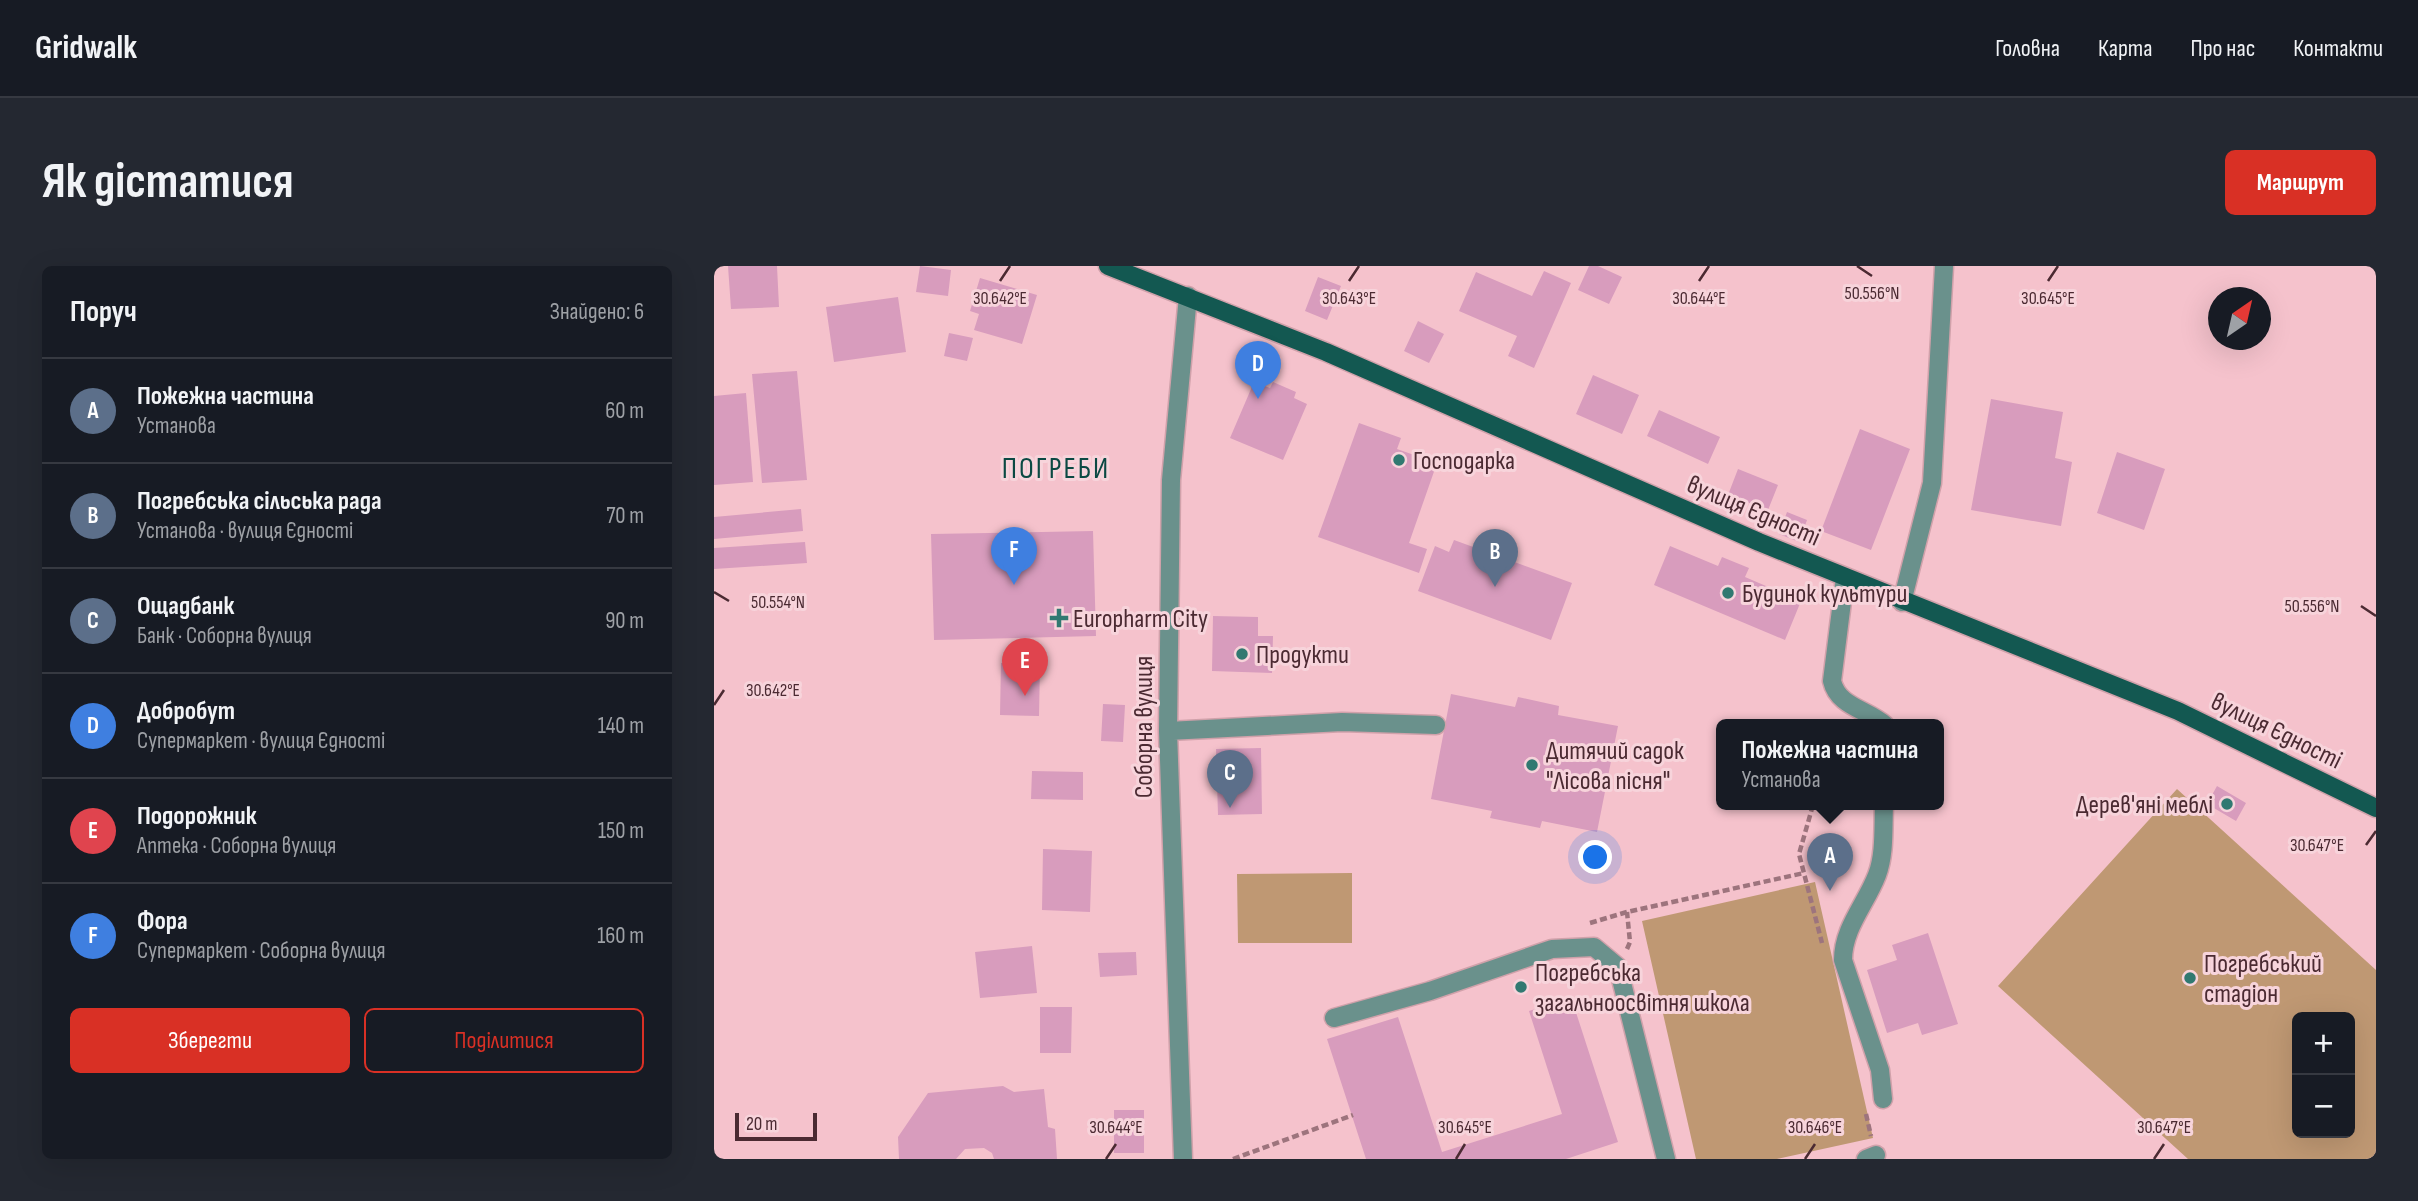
<!DOCTYPE html>
<html lang="uk">
<head>
<meta charset="utf-8">
<style>
	:root { --surface:#171b24; --page:#242831; --text:#f1f3f6; --muted:#9ea1a6; --line:#363941; --accent:#d93025 }
	body { margin:0; font-family:"Sofia Sans Condensed",sans-serif; background:var(--page); color:var(--text) }
	.controls { position:absolute; right:21px; bottom:21px; display:grid; overflow:hidden; border-radius:10px; box-shadow:0 7px 28px #0002 }
	.controls button { width:63px; height:63px; display:grid; place-items:center; padding:0; border:0; border-bottom:2px solid var(--line); background:var(--surface); color:var(--text); font:35px sans-serif }
	.compass { position:absolute; left:1494px; top:21px; width:63px; height:63px; border-radius:50%; background:var(--surface); box-shadow:0 7px 28px #0002; rotate:34deg }
	.scale { position:absolute; left:21px; bottom:18px; width:82px; box-sizing:border-box; padding-left:7px; border:4px solid #4b2a32; border-top:0; font-size:19px; line-height:24px; white-space:nowrap; color:#4b2a32; -webkit-text-stroke:5px #f7d4db; paint-order:stroke }
	.you { position:absolute; left:882px; top:592px; width:24px; height:24px; margin:-18px; border:5px solid #fff; border-radius:50%; background:#1a73e8; box-shadow:0 0 0 10px #1a73e833 }
	.badge { display:grid; place-items:center; width:46px; height:46px; border-radius:50%; background:var(--accent); color:#fff; font-size:23px; font-weight:700 }
	.pin { position:absolute; translate:-50% -58px; filter:drop-shadow(0 2px 4px #0008) }
	.pin::after { content:''; position:absolute; top:37px; width:24px; height:21px; background:inherit; clip-path:polygon(0 0,100% 0,50% 100%) }
	.popup { position:absolute; left:1002px; top:453px; width:228px; height:91px; box-sizing:border-box; display:grid; place-content:center; border-radius:10px; background:var(--surface); filter:drop-shadow(0 2px 5px #0005); font-size:23px; white-space:nowrap; color:var(--muted) }
	.popup b { font-size:26px; color:var(--text) }
	.popup::after { content:''; position:absolute; left:50%; top:100%; margin-left:-14px; border:14px solid transparent; border-top-color:var(--surface) }
	.list { margin:0; padding:0; list-style:none }
	h2 { display:flex; justify-content:space-between; align-items:center; height:91px; margin:0; padding:0 28px; font-size:30px }
	h2 small { font-size:23px; font-weight:400; color:var(--muted) }
	.list li { display:grid; grid-template-columns:46px 1fr auto; gap:21px; align-items:center; box-sizing:border-box; height:105px; padding:0 28px; border-top:2px solid var(--line) }
	.list b { display:block; font-size:26px; white-space:nowrap }
	.list p { margin:0; font-size:23px; white-space:nowrap; color:var(--muted) }
	.list em { font-size:23px; font-style:normal; color:var(--muted) }
	.actions { display:flex; gap:14px; padding:21px 28px }
	.actions a { flex:1; padding:16px 0; border:2px solid var(--accent); border-radius:10px; text-align:center; font-size:24px; color:var(--accent) }
	.actions .main { background:var(--accent); color:#fff }
	.map { position:relative; flex:none; width:1662px; height:893px; overflow:hidden; border-radius:10px }
	header { display:flex; align-items:center; gap:42px; box-sizing:border-box; height:98px; padding:0 35px; background:var(--surface); border-bottom:2px solid var(--line) }
	header strong { font-size:33px }
	nav { display:flex; gap:38px; margin-inline-start:auto; font-size:24px }
	.intro { display:flex; align-items:center; justify-content:space-between; box-sizing:border-box; height:168px; padding:0 42px }
	h1 { margin:0; font-size:49px }
	.button { padding:18px 32px; border-radius:10px; background:var(--accent); color:#fff; font-size:24px; font-weight:700 }
	main { display:flex; gap:42px; padding:0 42px }
	aside { flex:1; background:var(--surface); border-radius:10px; box-shadow:0 7px 28px #0002 }
	.map>svg:first-child { display:block }
</style>
</head>
<body>
<header>
<strong>Gridwalk</strong>
<nav><a>Головна</a><a>Карта</a><a>Про нас</a><a>Контакти</a></nav>
</header>
<div class="intro"><h1>Як дістатися</h1><a class="button">Маршрут</a></div>
<main>
<aside>
<h2>Поруч<small>Знайдено: 6</small></h2>
<ul class="list">
<li><span class="badge" style="background:#5c6f8a">A</span><div><b>Пожежна частина</b><p>Установа</p></div><em>60 m</em></li>
<li><span class="badge" style="background:#5c6f8a">B</span><div><b>Погребська сільська рада</b><p>Установа · вулиця Єдності</p></div><em>70 m</em></li>
<li><span class="badge" style="background:#5c6f8a">C</span><div><b>Ощадбанк</b><p>Банк · Соборна вулиця</p></div><em>90 m</em></li>
<li><span class="badge" style="background:#3f7fe0">D</span><div><b>Добробут</b><p>Супермаркет · вулиця Єдності</p></div><em>140 m</em></li>
<li><span class="badge" style="background:#e0444e">E</span><div><b>Подорожник</b><p>Аптека · Соборна вулиця</p></div><em>150 m</em></li>
<li><span class="badge" style="background:#3f7fe0">F</span><div><b>Фора</b><p>Супермаркет · Соборна вулиця</p></div><em>160 m</em></li>
</ul>
<div class="actions"><a class="main">Зберегти</a><a>Поділитися</a></div>
</aside>
<div class="map">
<svg width="1662" height="893" viewBox="0 0 1662 893">
	<rect width="100%" height="100%" fill="#f5c2cc"/>
	<path fill="#bf9873" fill-rule="evenodd" d="M1463 523 1662 704V893H1474L1284 720ZM1636 751V867H1583V751Z
		M638 607V677H524L523 608Z
		M1101 616 1159 872 1063 893H982L928 655Z"/>
	<path fill="#d89cbd" d="M14 0H63L65 41 17 43Z
		M206 0 237 4 234 30 202 26Z
		M875 0H884L908 11 895 38 864 24Z
		M830 5 857 17 820 102 794 90 803 70 745 45 762 6 818 30Z
		M604 11 627 20 613 54 591 45Z
		M266 12 323 29 308 78 260 64 265 48 256 45Z
		M184 31 192 86 120 96 112 41Z
		M704 55 730 68 715 97 690 85Z
		M235 67 259 72 253 95 230 90Z
		M83 105 93 214 48 217 38 108Z
		M879 109 925 129 908 168 862 148Z
		M540 116 556 122 559 116 582 126 580 132 593 138 569 194 516 172Z
		M32 127 39 216 0 219V130Z
		M1277 133 1349 146 1341 192 1358 196 1347 260 1257 244Z
		M945 144 1006 171 994 198 933 170Z
		M645 157 687 172 683 183 723 197 695 277 713 283 705 307 604 271Z
		M1146 163 1196 183 1157 284 1107 265Z
		M1403 186 1451 203 1430 264 1383 247Z
		M1024 203 1064 219 1054 244 1014 229Z
		M87 243 89 265 0 273V251Z
		M1073 246 1093 254 1085 276 1065 268Z
		M379 265 382 370 220 374 217 268Z
		M740 274 858 317 837 374 704 325 721 280 735 286Z
		M91 276 93 297 0 303V282Z
		M956 280 1004 300 1008 291 1035 302 1031 311 1087 335 1071 374 940 319Z
		M499 350 544 351V370H559L558 407 498 405Z
		M287 397 326 398 325 450 286 449Z
		M737 428 801 441 804 431 845 440 844 449 904 460 883 566 828 555 826 562 776 552 778 545 717 533Z
		M389 438 411 439 409 476 387 475Z
		M547 482 548 548 504 549 502 483Z
		M318 505 369 506V534L317 533Z
		M1503 520 1532 537 1522 555 1493 538Z
		M329 583 378 585 376 646 328 644Z
		M1214 667 1244 758 1208 769 1204 757 1173 767 1153 704 1183 694 1178 679Z
		M318 680 323 727 266 732 261 686Z
		M422 686 423 709 386 711 384 687Z
		M857 731 904 876 852 893H652L613 773 684 751 728 886 848 848 815 745Z
		M326 741H358L357 787H326Z
		M289 820 300 826 330 823 334 861 341 863 343 893H280L278 887 270 882 251 883 242 893H185L184 871 214 827Z
		M400 844H430V887H400Z"/>
	<g fill="none" stroke-linecap="round" stroke-linejoin="round">
		<defs>
			<path id="minor" d="M1131 312 1118 415C1124 441 1153 443 1171 459
				M1188 336 1218 217 1230 0
				M454 465 628 456 722 459
				M620 752 716 725 838 683 880 681 904 701 952 893
				M1169 833 1166 804 1129 694C1129 662 1152 638 1163 609 1171 588 1169 562 1170 539
				M469 893 454 465 457 214 474 30
				M1152 893 1162 889"/>
			<path id="major" d="M394 0 612 86 1045 276 1464 445 1662 542"/>
		</defs>
		<use href="#minor" stroke="#d0a1aa" stroke-width="21"/>
		<use href="#major" stroke="#d0a1aa" stroke-width="21"/>
		<path stroke="#9d747d" stroke-width="4.5" stroke-dasharray="7 3.5" stroke-linecap="butt" d="M1099 539 1085 588 1108 677
			M876 657 913 646 1090 607
			M913 683 916 676 913 646
			M1152 848 1157 870
			M519 893 639 849"/>
		<use href="#minor" stroke="#6a918c" stroke-width="18"/>
		<use href="#major" stroke="#135851" stroke-width="18"/>
	</g>
	<path fill="none" stroke="#4b2a32" stroke-width="2.5" d="M1143 0 1158 10M286 15 296 0M635 15 645 0M985 15 995 0M1334 15 1344 0M0 326 15 335M1647 340 1662 350M0 439 10 424M1652 579 1662 565M392 893 402 878M742 893 751 878M1091 893 1101 878M1440 893 1450 878"/>
	<g fill="#317971" stroke="#f7d4db" stroke-width="2.5">
		<circle cx="685" cy="194" r="7"/>
		<circle cx="1014" cy="327" r="7"/>
		<path d="M341.5 341.5h7v7h7v7h-7v7h-7v-7h-7v-7h7z"/>
		<circle cx="528" cy="388" r="7"/>
		<circle cx="818" cy="499" r="7"/>
		<circle cx="1513" cy="538" r="7"/>
		<circle cx="1476" cy="712" r="7"/>
		<circle cx="807" cy="721" r="7"/>
	</g>
	<g text-anchor="middle" stroke-width="6" stroke-linejoin="round" paint-order="stroke">
		<g font-size="26" fill="#4b2a32" stroke="#f7d4db" text-anchor="start">
			<text x="699" y="203">Господарка</text>
			<text x="1028" y="336">Будинок культури</text>
			<text x="359" y="361">Europharm City</text>
			<text x="542" y="397">Продукти</text>
			<text x="832" y="493">Дитячий садок<tspan x="832" dy="30">"Лісова пісня"</tspan></text>
			<text x="1499" y="547" text-anchor="end">Дерев'яні меблі</text>
			<text x="1490" y="706">Погребський<tspan x="1490" dy="30">стадіон</tspan></text>
			<text x="821" y="715">Погребська<tspan x="821" dy="30">загальноосвітня школа</tspan></text>
		</g>
		<g font-size="26" fill="#4b2a32" stroke="#f7d4db">
			<text transform="translate(1040 244) rotate(23)" y="9">вулиця Єдності</text>
			<text transform="translate(429 461) rotate(-90)" y="9">Соборна вулиця</text>
			<text transform="translate(1563 464) rotate(26)" y="9">вулиця Єдності</text>
		</g>
		<g font-size="30" letter-spacing="2" fill="#0b4943" stroke="#f7d4db">
			<text x="342" y="212">ПОГРЕБИ</text>
		</g>
	</g>
	<g font-size="18" text-anchor="middle" fill="#4b2a32" stroke="#f7d4db" stroke-width="6" stroke-linejoin="round" paint-order="stroke">
		<text x="1158" y="33">50.556°N</text>
		<text x="635" y="38">30.643°E</text>
		<text x="985" y="38">30.644°E</text>
		<text x="1334" y="38">30.645°E</text>
		<text x="286" y="38">30.642°E</text>
		<text x="64" y="342">50.554°N</text>
		<text x="1598" y="346">50.556°N</text>
		<text x="59" y="430">30.642°E</text>
		<text x="1603" y="585">30.647°E</text>
		<text x="402" y="867">30.644°E</text>
		<text x="751" y="867">30.645°E</text>
		<text x="1101" y="867">30.646°E</text>
		<text x="1450" y="867">30.647°E</text>
	</g>
</svg>
<div class="controls">
<button>+</button>
<button>−</button>
</div>
<svg class="compass" viewBox="-18 -18 36 36"><path d="M0-13l5 13h-10z" fill="#e53935"/><path d="M0 13l5-13h-10z" fill="#9ea1a6"/></svg>
<div class="scale">20 m</div>
<div class="you"></div>
<div class="pin badge" style="left:1116px;top:625px;background:#5c6f8a">A</div>
<div class="popup"><b>Пожежна частина</b>Установа</div>
<div class="pin badge" style="left:781px;top:321px;background:#5c6f8a">B</div>
<div class="pin badge" style="left:516px;top:542px;background:#5c6f8a">C</div>
<div class="pin badge" style="left:544px;top:133px;background:#3f7fe0">D</div>
<div class="pin badge" style="left:311px;top:430px;background:#e0444e">E</div>
<div class="pin badge" style="left:300px;top:319px;background:#3f7fe0">F</div>
</div>
</main>
</body>
</html>
